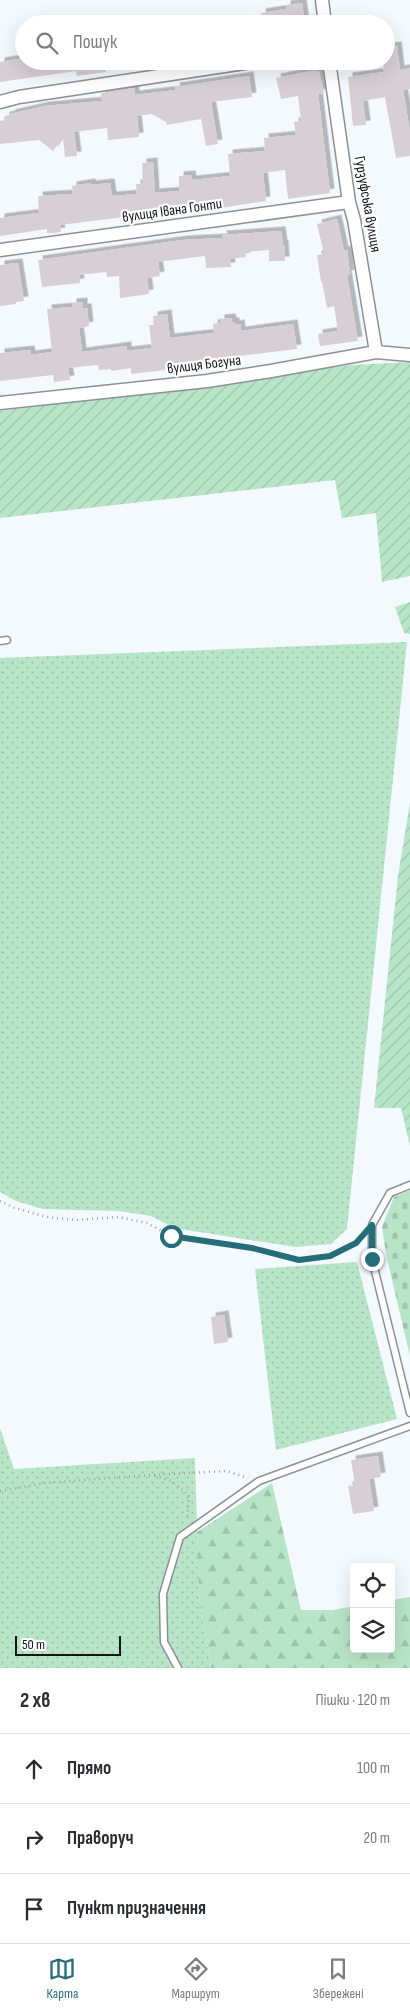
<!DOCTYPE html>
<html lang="uk">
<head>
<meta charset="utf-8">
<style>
	:root { --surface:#fff; --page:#f2f2f3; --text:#2b2b33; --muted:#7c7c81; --line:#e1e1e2; --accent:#256e79 }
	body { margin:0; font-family:"Sofia Sans Condensed",sans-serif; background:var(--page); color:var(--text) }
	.controls { position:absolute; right:15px; bottom:15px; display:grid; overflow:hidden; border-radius:5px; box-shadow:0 5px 20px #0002 }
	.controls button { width:45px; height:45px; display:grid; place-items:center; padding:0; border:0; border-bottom:1px solid var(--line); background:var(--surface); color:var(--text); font:25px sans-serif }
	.scale { position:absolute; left:15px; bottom:12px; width:106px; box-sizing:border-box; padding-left:5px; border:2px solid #131517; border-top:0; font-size:14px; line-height:18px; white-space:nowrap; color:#131517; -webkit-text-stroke:4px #fff; paint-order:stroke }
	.stop { position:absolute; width:15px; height:15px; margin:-11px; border:4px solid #256e79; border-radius:50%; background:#fff }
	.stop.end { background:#256e79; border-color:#fff; box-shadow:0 1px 5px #0008 }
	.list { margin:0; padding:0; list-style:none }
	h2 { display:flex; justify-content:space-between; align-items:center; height:65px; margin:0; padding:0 20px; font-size:21px }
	h2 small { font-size:16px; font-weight:400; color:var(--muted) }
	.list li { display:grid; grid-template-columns:32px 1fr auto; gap:15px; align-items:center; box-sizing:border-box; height:70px; padding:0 20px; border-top:1px solid var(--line) }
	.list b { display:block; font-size:19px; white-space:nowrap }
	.list em { font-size:16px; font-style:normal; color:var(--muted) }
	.icon { flex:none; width:28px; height:28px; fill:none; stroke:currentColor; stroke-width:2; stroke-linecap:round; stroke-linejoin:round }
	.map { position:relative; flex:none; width:410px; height:1668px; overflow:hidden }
	.search { position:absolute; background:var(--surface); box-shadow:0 5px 20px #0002; left:15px; right:15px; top:15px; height:55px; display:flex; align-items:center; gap:12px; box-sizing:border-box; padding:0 18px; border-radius:28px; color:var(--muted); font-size:19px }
	.sheet { height:275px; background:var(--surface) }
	nav { display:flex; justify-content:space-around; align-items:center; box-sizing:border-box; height:70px; border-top:1px solid var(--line); background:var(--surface); font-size:14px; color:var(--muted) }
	nav a { display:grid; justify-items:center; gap:2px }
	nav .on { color:var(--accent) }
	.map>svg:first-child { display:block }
</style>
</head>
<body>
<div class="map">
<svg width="410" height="1668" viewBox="0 0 410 1668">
	<defs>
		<pattern id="grass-dots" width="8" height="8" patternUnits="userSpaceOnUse" patternTransform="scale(1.25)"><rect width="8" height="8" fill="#b8e5c8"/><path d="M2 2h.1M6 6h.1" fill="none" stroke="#9dc4ab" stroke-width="1.8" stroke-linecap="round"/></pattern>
		<pattern id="forest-firs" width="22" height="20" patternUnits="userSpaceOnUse" patternTransform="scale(1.25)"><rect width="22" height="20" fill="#b8e5c8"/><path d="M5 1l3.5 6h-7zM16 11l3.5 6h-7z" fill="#9dc4ab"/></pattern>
		<pattern id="cemetery-stones" width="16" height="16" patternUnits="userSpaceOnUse" patternTransform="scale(1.25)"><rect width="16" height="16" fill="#b8e5c8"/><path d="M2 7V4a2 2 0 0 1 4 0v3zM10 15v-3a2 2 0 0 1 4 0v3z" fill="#9dc4ab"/></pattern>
		<pattern id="garden-furrows" width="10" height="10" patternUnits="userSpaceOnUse" patternTransform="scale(1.25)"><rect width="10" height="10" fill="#b8e5c8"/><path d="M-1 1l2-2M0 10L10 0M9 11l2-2" fill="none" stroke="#9dc4ab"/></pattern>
		<filter id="shadow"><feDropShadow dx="4.5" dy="-4.5" stdDeviation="0" flood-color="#0004"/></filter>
	</defs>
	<rect width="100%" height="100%" fill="#f4f9fe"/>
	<path fill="url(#grass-dots)" d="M407 642 347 1229 331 1244 295 1247 174 1228 151 1216 119 1211 43 1209 16 1201 0 1192V658Z
		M357 1262 397 1419 276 1450 255 1269Z
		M0 1428 14 1469 195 1458 199 1595 211 1668H0Z"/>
	<path fill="url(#forest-firs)" d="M272 1483 301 1610H333L354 1606V1649H391V1600L410 1597V1668H211L199 1595 197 1532Z"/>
	<path fill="url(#cemetery-stones)" d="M410 1190V1356L386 1254 382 1227 394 1197Z"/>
	<path fill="url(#garden-furrows)" d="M410 362V576L382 582 376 513 342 518 335 480 0 518V411L351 365Z
		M410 602V634L404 633 395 607Z
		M410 802V1146L401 1108H374L398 876Z"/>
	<path fill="#d8cfd4" filter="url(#shadow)" d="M302 3 305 24H263L261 13 286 9V5Z
		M397 46 400 70 410 68V89L403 90 410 132V156L396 158 385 97 363 101 366 125 353 126 348 77 384 72 383 61H386V47Z
		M24 58V61H105L106 72 77 76 76 71 0 82V62Z
		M311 71 319 72 324 93 318 94 330 193 288 199 285 170 263 173 266 201 200 211 124 219V217L60 225 61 232 54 233H47V229L0 236V218L39 213 38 196 73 194 72 186 91 183V185L110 183 112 196 137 194 136 184H143L142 163 153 162 155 193 179 191V176L191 175 192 180 230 176 228 154 265 151 264 138 296 135 294 122 301 121 298 96 281 99 276 78Z
		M249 76 252 97 211 102 218 144 206 146 201 119 167 125 166 122 152 114 137 116 139 137 108 140 107 128 74 132 77 156 65 157 63 137 53 151 39 140 0 144V121L5 120V116L11 115 10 114 45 106 102 101 101 93 134 88 135 95 176 90 175 87Z
		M337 219 344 251 347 250 350 274 347 275 358 341 320 346 318 334 338 331 334 306 327 308 322 282H321L317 255 324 254 317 224Z
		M281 231 283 245H284L285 261H269V250L245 252 246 257 230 259 231 267 206 268 205 256 158 262 160 276 147 278 149 294 120 298 119 276 107 277 106 272 79 275 80 283 42 287 38 260 183 240 223 238 222 235Z
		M18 263 24 301 16 302V304L0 306V265Z
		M83 302V308H87L89 326 79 328 82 352 127 346V351L152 348 149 325H154L153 316 167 314 170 338 214 333 213 324 220 323V319L231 318 232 322H235V325L240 324 241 331 293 324 297 349 222 358V366L211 367V365L193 367V363L165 366V370L131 374V368L111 371V369L99 370 98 365 68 368 70 380 54 382 53 375 0 381V353L30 350 31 355 52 352 47 309 72 307V303Z
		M224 1315 228 1342 214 1344 211 1317Z
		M378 1456 381 1477 369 1479 374 1511 353 1514 348 1486 355 1485 351 1460Z"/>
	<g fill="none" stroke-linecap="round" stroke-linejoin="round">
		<defs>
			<path id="service" d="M0 641 7 640
				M410 1185 390 1193 372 1225V1259L410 1413
				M178 1668 164 1642 163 1594 180 1537 259 1481 410 1426"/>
			<path id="minor" d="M322 0 325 24
				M329 61 349 202 354 220 376 352
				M0 102 19 97 258 61
				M0 250 349 202
				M0 403 207 381 271 371 376 352 410 355"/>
		</defs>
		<use href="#service" stroke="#8b9197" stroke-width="9"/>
		<use href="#minor" stroke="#8b9197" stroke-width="15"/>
		<path stroke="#9fa3a7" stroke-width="2.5" stroke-dasharray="1 4" stroke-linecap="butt" d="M0 1201 12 1207 47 1217 76 1220 118 1217 147 1223 171 1236 252 1248 299 1260 330 1256 356 1243 362 1235
			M155 1476 169 1480 189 1495 187 1519
			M0 1491 45 1483 151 1475 226 1471 248 1478"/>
		<use href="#service" stroke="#fff" stroke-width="6"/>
		<use href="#minor" stroke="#fff" stroke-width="12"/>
	</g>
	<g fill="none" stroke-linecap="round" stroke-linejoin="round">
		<path stroke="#256e79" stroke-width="6" d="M171 1236 252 1248 299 1260 330 1256 356 1243 372 1225V1259"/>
	</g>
	<g text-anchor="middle" stroke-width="4.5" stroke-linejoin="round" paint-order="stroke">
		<g font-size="15" fill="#131517" stroke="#fff">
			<text transform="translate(368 204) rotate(80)" y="5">Гурзуфська вулиця</text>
			<text transform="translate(172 210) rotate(-8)" y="5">вулиця Івана Гонти</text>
			<text transform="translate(204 364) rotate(-7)" y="5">вулиця Богуна</text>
		</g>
	</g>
</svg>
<div class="controls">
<button><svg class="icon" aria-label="locate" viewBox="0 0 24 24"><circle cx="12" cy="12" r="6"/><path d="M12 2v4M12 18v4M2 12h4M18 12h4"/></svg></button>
<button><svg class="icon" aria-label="layers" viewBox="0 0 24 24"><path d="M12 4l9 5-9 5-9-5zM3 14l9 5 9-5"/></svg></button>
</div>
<div class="scale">50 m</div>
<div class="stop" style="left:171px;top:1236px"></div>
<div class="stop end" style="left:372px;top:1259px"></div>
<div class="search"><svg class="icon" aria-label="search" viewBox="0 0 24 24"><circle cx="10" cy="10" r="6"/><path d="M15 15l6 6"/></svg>Пошук</div>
</div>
<section class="sheet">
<h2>2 хв<small>Пішки · 120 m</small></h2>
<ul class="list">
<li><svg class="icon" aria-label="ahead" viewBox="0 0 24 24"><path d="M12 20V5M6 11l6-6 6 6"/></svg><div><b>Прямо</b></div><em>100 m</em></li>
<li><svg class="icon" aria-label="right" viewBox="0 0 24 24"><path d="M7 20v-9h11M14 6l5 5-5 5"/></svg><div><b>Праворуч</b></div><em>20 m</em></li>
<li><svg class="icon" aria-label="arrive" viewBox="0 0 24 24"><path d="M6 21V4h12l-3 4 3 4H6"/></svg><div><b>Пункт призначення</b></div></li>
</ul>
</section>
<nav>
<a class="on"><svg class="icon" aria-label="map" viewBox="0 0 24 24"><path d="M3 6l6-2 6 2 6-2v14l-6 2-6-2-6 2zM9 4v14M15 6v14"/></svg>Карта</a>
<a><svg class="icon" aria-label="directions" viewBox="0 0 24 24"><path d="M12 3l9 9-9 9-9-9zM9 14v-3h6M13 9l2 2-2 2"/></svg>Маршрут</a>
<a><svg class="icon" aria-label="saved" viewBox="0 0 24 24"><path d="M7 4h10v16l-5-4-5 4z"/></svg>Збережені</a>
</nav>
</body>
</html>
